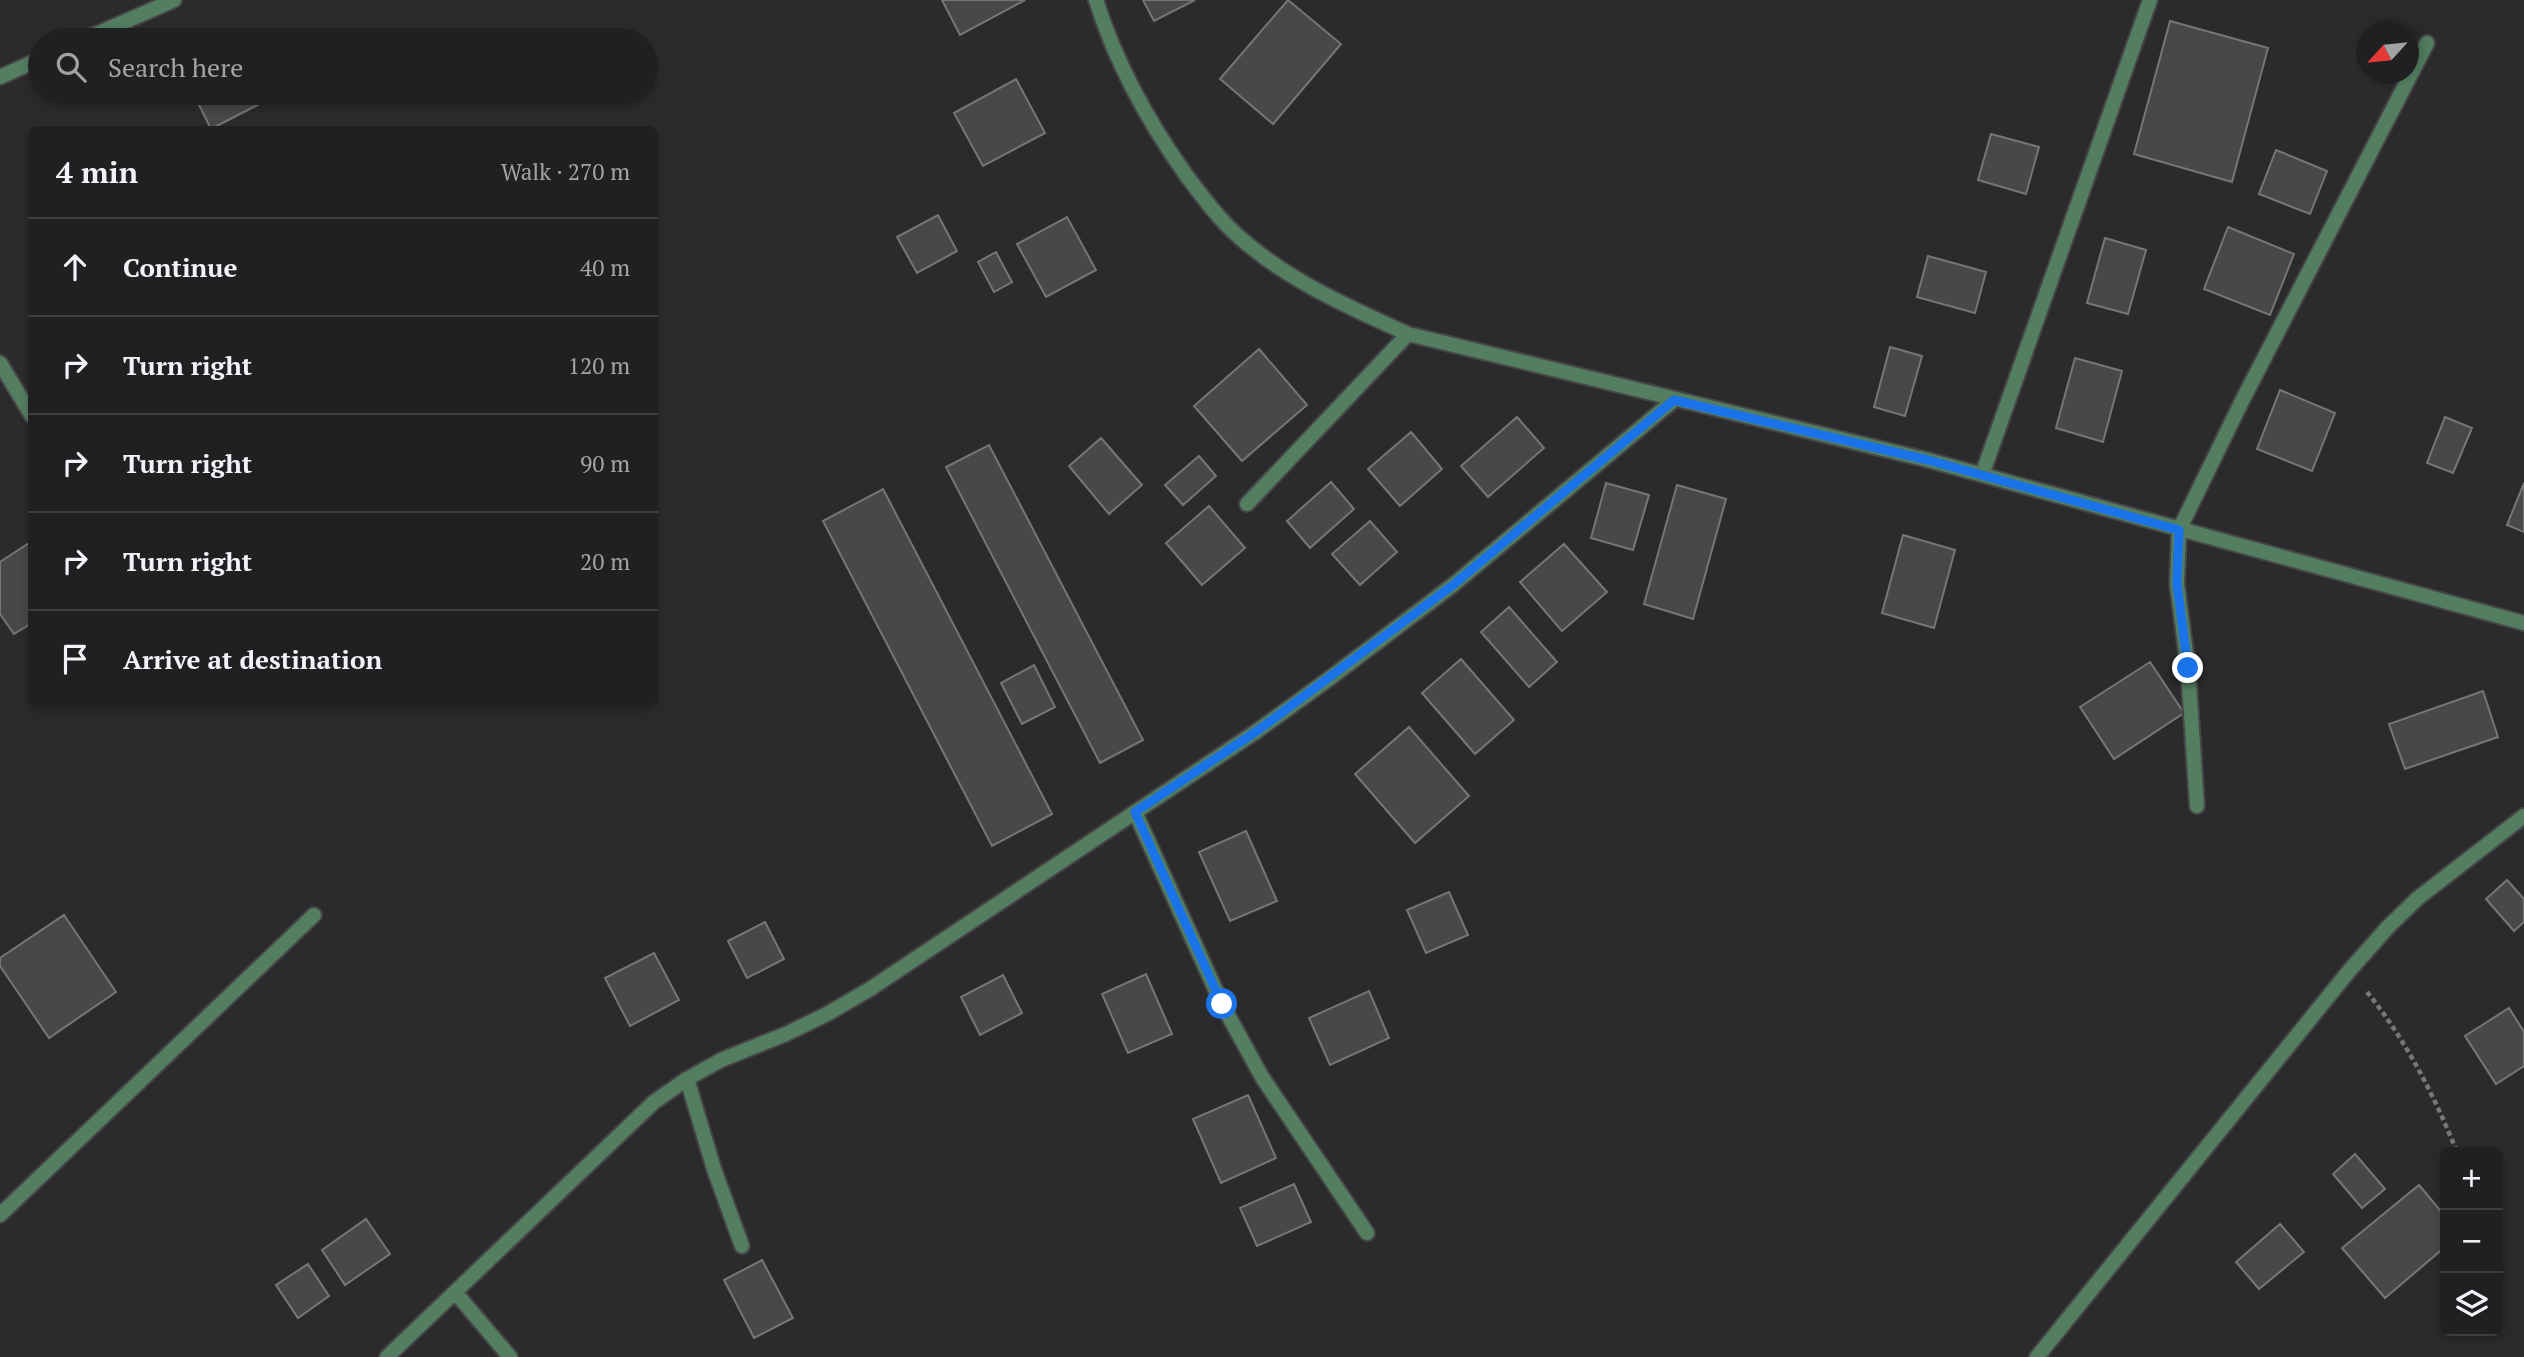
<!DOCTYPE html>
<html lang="en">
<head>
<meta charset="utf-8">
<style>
	:root { --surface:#202022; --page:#28282a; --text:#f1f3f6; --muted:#a2a3a5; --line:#3d3e40 }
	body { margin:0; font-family:"PT Serif",serif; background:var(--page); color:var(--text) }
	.controls { position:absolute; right:21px; bottom:21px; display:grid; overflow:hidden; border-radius:10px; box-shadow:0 4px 10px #0003 }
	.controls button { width:63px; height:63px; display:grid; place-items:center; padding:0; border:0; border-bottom:2px solid var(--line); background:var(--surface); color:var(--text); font:35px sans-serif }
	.compass { position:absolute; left:2356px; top:21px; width:63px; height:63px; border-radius:50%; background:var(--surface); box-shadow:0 4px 10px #0003; rotate:243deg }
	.stop { position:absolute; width:21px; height:21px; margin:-16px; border:5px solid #1a73e8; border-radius:50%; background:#fff }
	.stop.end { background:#1a73e8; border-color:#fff; box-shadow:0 2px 7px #0008 }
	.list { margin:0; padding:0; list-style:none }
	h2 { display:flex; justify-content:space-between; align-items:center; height:91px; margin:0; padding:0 28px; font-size:30px }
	h2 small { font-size:23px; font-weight:400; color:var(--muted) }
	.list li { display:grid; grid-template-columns:46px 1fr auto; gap:21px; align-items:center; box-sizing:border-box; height:98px; padding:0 28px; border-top:2px solid var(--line) }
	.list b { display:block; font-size:26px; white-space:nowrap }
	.list em { font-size:23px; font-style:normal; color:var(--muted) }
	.icon { flex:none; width:38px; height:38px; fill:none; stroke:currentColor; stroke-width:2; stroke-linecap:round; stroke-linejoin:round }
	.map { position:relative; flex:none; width:2524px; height:1357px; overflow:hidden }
	.search { position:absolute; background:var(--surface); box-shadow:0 4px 10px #0003; left:28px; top:28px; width:630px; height:77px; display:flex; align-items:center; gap:18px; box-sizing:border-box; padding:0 24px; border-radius:38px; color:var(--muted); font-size:26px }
	.panel { position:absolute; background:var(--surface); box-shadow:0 4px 10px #0003; left:28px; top:126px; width:630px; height:581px; border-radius:10px }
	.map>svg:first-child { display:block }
</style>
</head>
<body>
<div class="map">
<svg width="2524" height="1357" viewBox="0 0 2524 1357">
	<rect width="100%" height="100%" fill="#2b2b2d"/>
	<path fill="#48484a" stroke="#767679" stroke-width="2" d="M942 0H1025L960 35Z
		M1143 0H1195L1154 21Z
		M1288 0 1341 44 1273 124 1220 79Z
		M2170 21 2268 48 2232 182 2134 154Z
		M235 29 240 40H214Z
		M1016 79 1045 133 983 166 954 113Z
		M193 93H268L271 98 211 129Z
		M1991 134 2039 147 2026 194 1978 180Z
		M2276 150 2327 171 2310 214 2259 194Z
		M938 215 957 251 917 273 897 237Z
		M1067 217 1096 270 1046 297 1017 244Z
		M2228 227 2294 254 2270 315 2204 289Z
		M2105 238 2146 250 2128 314 2087 303Z
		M996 252 1012 282 994 292 978 262Z
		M1928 256 1986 272 1975 313 1917 297Z
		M1890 347 1922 356 1905 416 1874 407Z
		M1259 349 1307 405 1242 461 1194 406Z
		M2075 358 2122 371 2103 442 2056 428Z
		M2280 390 2335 413 2312 471 2257 449Z
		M1517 417 1544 448 1488 497 1461 466Z
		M2445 417 2472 428 2453 473 2427 463Z
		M1411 432 1442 469 1400 506 1368 469Z
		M1101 438 1142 485 1109 514 1069 466Z
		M989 445 1143 740 1100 763 946 467Z
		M1199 456 1216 476 1183 505 1165 485Z
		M1331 482 1354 509 1310 548 1287 521Z
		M1606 483 1649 495 1633 550 1591 538Z
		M2524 483V532L2507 525Z
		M1677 485 1726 499 1693 619 1644 604Z
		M883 489 1052 814 992 846 823 521Z
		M1209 506 1245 548 1202 585 1166 543Z
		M1370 521 1397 552 1360 585 1332 554Z
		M1903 535 1955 550 1934 628 1882 613Z
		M32 541V623L14 634 0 614V562Z
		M1564 544 1607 592 1562 631 1520 582Z
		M1509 607 1557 662 1529 687 1481 632Z
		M1461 659 1514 720 1475 754 1422 693Z
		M2150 662 2184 713 2114 759 2080 707Z
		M1034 665 1055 707 1022 724 1001 683Z
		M2483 691 2498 737 2405 769 2389 724Z
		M1409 727 1469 796 1415 843 1355 774Z
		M1246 831 1277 901 1230 921 1199 852Z
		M2507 880 2524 899V922L2514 931 2486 899Z
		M1449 892 1468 935 1426 953 1407 910Z
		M64 915 116 992 49 1038 0 966V958Z
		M765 922 784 959 747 978 728 941Z
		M654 953 679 1000 630 1026 605 978Z
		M1146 974 1172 1034 1128 1053 1102 994Z
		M1003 975 1022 1013 980 1035 961 997Z
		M1369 991 1389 1038 1330 1065 1309 1018Z
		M2509 1008 2524 1032V1066L2496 1084 2465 1036Z
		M1248 1095 1276 1158 1221 1183 1193 1119Z
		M2355 1154 2385 1189 2362 1208 2333 1174Z
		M1294 1184 1311 1222 1257 1246 1240 1208Z
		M2419 1185 2445 1216V1247L2385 1298 2342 1248Z
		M366 1219 390 1254 345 1285 322 1250Z
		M2280 1224 2304 1252 2259 1289 2236 1262Z
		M762 1260 793 1318 754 1338 724 1280Z
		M308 1264 329 1296 298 1318 276 1285Z"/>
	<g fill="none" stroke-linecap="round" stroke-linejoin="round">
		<defs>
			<path id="lane" d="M687 1079 714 1169 742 1246"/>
			<path id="street" d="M1096 0C1116 64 1147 120 1186 175 1202 196 1218 218 1238 236 1287 280 1348 307 1408 334L1928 460 2524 623
				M83 40 174 0
				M0 77 40 59
				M0 363 32 416
				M1982 475 2150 0
				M1247 504 1408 334
				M2197 806 2188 668 2177 584 2179 530 2242 401 2427 43
				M1135 812 1222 1004 1262 1077 1367 1233
				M0 1215 314 915
				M455 1292 510 1357
				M387 1357 654 1102 687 1079 721 1060 786 1034 827 1014 870 989 1257 731 1330 678 1453 585 1674 400
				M2037 1357 2349 971 2388 927 2418 898 2524 816"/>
		</defs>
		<use href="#lane" stroke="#464648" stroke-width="18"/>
		<use href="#street" stroke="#464648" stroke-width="18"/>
		<path stroke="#78787a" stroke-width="4.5" stroke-dasharray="5 3.5" stroke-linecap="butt" d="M2367 992C2406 1040 2434 1095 2457 1152"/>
		<use href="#lane" stroke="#537e5f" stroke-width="14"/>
		<use href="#street" stroke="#537e5f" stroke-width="14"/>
	</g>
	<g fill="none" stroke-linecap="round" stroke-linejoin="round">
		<path stroke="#1a73e8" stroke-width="9" d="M1222 1004 1135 812 1257 731 1453 585 1674 400 1928 460 2179 530 2177 584 2188 668"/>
	</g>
</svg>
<div class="controls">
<button>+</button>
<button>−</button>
<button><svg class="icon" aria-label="layers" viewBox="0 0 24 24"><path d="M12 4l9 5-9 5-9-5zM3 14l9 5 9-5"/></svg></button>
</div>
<svg class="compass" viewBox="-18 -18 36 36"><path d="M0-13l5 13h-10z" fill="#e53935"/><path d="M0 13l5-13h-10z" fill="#a2a3a5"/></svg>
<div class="stop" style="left:1222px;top:1004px"></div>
<div class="stop end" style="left:2188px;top:668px"></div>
<div class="search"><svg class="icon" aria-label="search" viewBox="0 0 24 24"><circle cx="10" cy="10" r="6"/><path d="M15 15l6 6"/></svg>Search here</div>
<section class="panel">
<h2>4 min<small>Walk · 270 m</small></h2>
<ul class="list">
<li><svg class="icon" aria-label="ahead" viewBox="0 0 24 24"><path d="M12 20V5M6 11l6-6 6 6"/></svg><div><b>Continue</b></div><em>40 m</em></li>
<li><svg class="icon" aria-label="right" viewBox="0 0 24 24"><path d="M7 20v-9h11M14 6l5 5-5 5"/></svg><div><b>Turn right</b></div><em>120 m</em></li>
<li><svg class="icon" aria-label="right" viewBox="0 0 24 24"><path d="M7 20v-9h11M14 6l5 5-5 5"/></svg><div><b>Turn right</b></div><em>90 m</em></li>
<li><svg class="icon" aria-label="right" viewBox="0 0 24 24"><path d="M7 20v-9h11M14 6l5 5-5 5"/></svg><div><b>Turn right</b></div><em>20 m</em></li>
<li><svg class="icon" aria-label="arrive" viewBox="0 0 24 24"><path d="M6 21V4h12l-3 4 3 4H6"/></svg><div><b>Arrive at destination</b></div></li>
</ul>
</section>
</div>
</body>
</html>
